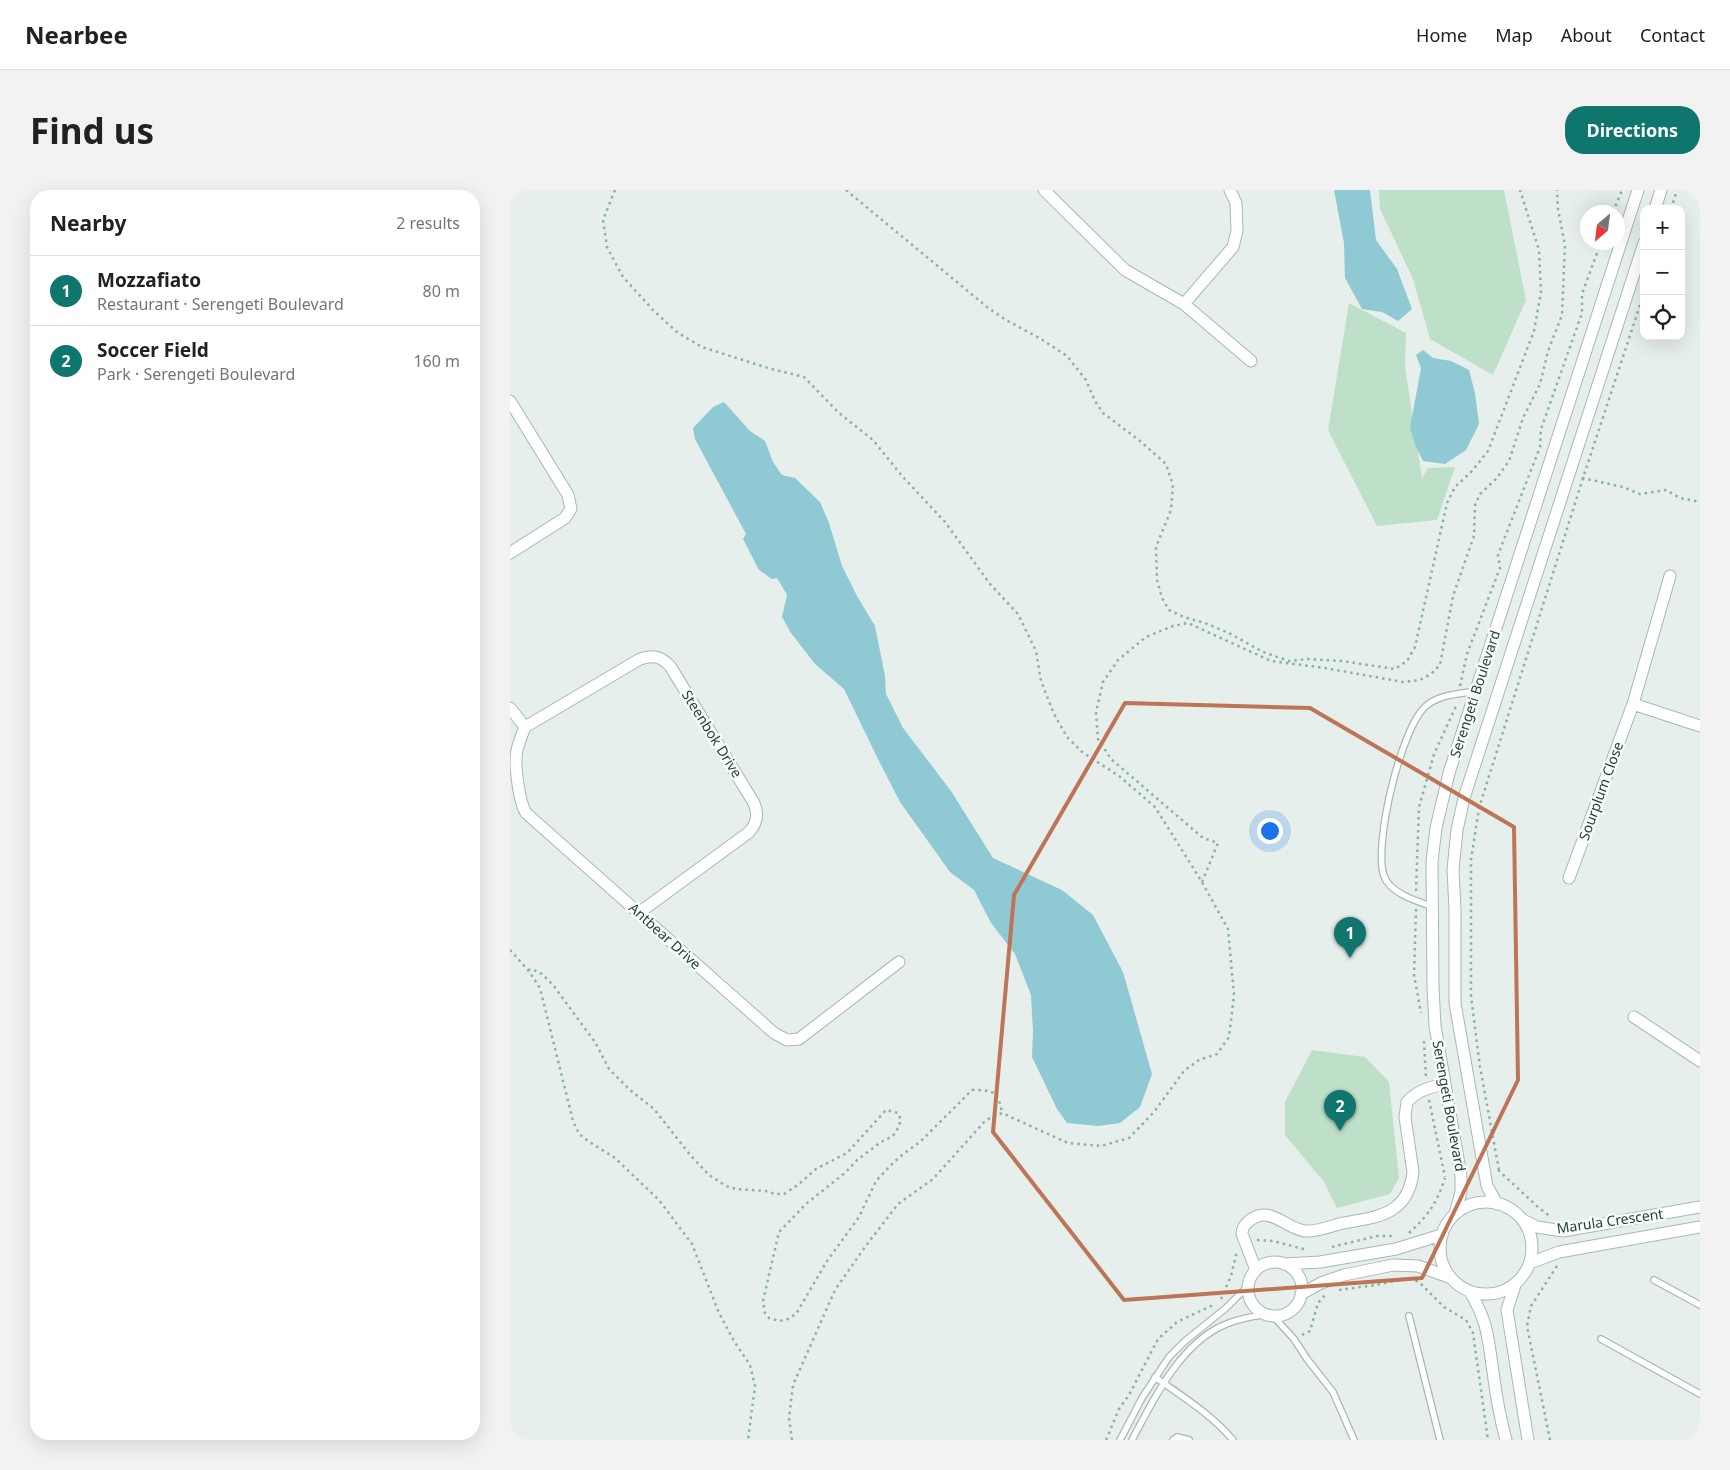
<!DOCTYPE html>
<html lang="en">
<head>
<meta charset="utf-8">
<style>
	:root { --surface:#fff; --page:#f2f2f2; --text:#202124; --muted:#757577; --line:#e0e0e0; --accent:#0f766e }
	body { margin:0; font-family:"Noto Sans",sans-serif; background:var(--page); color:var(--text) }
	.controls { position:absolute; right:15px; top:15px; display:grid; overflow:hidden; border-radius:10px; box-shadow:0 5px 20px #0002 }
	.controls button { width:45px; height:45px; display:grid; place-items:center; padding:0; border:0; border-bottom:1px solid var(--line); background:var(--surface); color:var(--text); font:25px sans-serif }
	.compass { position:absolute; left:1070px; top:15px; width:45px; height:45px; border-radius:50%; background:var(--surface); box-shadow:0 5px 20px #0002; rotate:208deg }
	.you { position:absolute; left:759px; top:640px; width:18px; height:18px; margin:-12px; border:4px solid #fff; border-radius:50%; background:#1a73e8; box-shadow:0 0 0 8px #1a73e833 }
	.badge { display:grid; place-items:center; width:32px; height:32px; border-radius:50%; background:var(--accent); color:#fff; font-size:16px; font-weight:700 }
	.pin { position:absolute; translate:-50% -41px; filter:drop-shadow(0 1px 2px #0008) }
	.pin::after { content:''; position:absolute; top:26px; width:18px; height:15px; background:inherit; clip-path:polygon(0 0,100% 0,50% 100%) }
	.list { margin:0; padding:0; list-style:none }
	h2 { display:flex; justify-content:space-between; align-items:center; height:65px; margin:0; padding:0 20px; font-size:21px }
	h2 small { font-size:16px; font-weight:400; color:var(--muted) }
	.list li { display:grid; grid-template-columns:32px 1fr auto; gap:15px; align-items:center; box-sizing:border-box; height:70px; padding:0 20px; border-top:1px solid var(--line) }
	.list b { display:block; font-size:19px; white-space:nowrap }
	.list p { margin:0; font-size:16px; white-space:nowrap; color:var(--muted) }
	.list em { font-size:16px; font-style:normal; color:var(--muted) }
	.icon { flex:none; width:28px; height:28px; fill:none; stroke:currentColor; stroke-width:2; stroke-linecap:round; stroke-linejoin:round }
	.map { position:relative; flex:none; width:1190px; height:1250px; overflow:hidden; border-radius:20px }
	header { display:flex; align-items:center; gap:30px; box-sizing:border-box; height:70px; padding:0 25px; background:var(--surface); border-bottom:1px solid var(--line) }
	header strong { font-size:24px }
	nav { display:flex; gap:28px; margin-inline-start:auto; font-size:18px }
	.intro { display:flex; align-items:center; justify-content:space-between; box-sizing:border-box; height:120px; padding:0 30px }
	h1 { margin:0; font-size:35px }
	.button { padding:12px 22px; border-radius:20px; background:var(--accent); color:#fff; font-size:18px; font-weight:700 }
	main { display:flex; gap:30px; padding:0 30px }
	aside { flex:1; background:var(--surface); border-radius:20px; box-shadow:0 5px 20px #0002 }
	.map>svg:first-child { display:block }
</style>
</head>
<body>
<header>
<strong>Nearbee</strong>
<nav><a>Home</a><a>Map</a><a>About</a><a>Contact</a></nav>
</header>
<div class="intro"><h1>Find us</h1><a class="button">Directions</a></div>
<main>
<aside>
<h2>Nearby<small>2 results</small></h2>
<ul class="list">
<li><span class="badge">1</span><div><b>Mozzafiato</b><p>Restaurant · Serengeti Boulevard</p></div><em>80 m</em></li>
<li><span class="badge">2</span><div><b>Soccer Field</b><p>Park · Serengeti Boulevard</p></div><em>160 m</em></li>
</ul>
</aside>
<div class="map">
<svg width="1190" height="1250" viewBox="0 0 1190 1250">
	<rect width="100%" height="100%" fill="#e6efeb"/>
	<path fill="#bfe0c8" d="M869 0H994L1016 110 983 185 920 149 903 89 870 19Z
		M839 113 896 143 895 177 912 288 918 278 945 277 927 330 867 336 818 240Z
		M802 860 855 867 879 892 889 988 880 1004 827 1018 814 992 775 945V912Z"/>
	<path fill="#8ec9d4" d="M824 0H860L866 50 887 79 902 119 888 131 872 122 852 119 835 88 834 53Z
		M913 160 923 168 941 171 959 180 965 203 969 234 956 260 935 274 913 271 906 257 900 238 911 178 906 165Z
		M214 212 240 241 255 251 263 272 272 285 285 288 310 312 319 333 332 376 347 406 365 436 375 486 376 504 393 538 441 601 483 668 552 700 583 725 613 782 642 884 630 917 610 933 588 936 557 933 547 919 522 867 523 841 521 805 505 764 481 733 464 700 440 682 390 612 368 569 334 499 305 474 281 443 272 427 277 405 267 388 262 389 249 380 233 349 236 344 185 249 183 238 203 217Z"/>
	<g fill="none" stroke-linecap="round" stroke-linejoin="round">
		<defs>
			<path id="lane" d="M921 716C906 711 880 703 874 686 863 656 891 537 916 516 929 504 950 504 966 501
				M1144 1090 1190 1115
				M763 1126 784 1149 797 1169 823 1202 844 1250
				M899 1126 930 1250
				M1091 1149 1190 1204
				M645 1187C673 1207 701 1224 723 1250
				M610 1250 632 1208 659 1167 675 1151 716 1118 738 1096
				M622 1250C643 1210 670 1154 714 1135 726 1129 742 1127 755 1124
				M663 1250 667 1247 679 1250"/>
			<path id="street" d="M534 0 615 80 674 114 741 171
				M1145 19 1151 0
				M674 114 723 57 727 41 726 13 720 0
				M0 211 58 305 61 319 55 328 0 363
				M1123 514 1190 536
				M0 518 15 537C12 545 9 552 7 560 4 573 9 612 16 623L264 843 277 850 289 849 389 772
				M15 537 130 469C144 465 150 466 160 476L244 613C249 625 247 634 238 643L130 722
				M1059 688 1123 514 1160 386
				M1124 827 1190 871
				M930 1058a46 46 0 1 1 92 0a46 46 0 1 1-92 0Z
				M987 1014 977 996 945 813V720L943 679 947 640 954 608 1134 53
				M945 1024 951 1002V986L925 836 923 797 922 671 926 638 939 583 1128 0
				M1013 1030 1027 1037 1053 1041 1190 1017
				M738 1099a27 27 0 1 1 54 0a27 27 0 1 1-54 0Z
				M1020 1073 1049 1062 1190 1037
				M774 1074 810 1072 886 1059 931 1045
				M746 1080 732 1044C732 1038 734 1035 739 1031 760 1014 774 1038 795 1041 806 1042 819 1037 829 1034 864 1027 898 1027 903 982L895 927 897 912C908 900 920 897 935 894
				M1005 1095 997 1120 1018 1250
				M960 1102C978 1132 978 1148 983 1182 986 1205 990 1228 996 1250
				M791 1104 811 1093 834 1085 883 1075 908 1076 939 1087"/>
		</defs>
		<use href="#lane" stroke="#a8b8b2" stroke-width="8"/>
		<use href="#street" stroke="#a8b8b2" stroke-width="13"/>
		<path stroke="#86b3a5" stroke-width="2.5" stroke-dasharray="2.5 4" stroke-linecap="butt" d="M105 0 93 30 97 57 113 87 143 120 168 143 192 157 258 178 294 187 329 223 363 250 392 286 435 332 480 394 508 424 526 461 531 491 544 524 557 547 572 562 609 586 645 617 692 692 718 739 724 805 719 847 707 864 689 870 674 881 644 922 619 948 591 956 558 953 492 923 476 930 423 989 388 1014 355 1057 325 1100 283 1195 279 1228 282 1250
			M336 0 477 117 496 130 531 149 557 166 576 190 585 211 593 223 630 251 656 274 663 295 661 320 646 357 647 390 652 408 659 420 674 427 695 433 719 443 753 462 779 471 797 469 832 471 885 479 897 471 905 457 937 313 945 297 962 281 978 261 1024 141 1031 102 1029 60 1010 0
			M1161 19 1167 0
			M1103 22 1112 0
			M1072 288 1113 297 1130 304 1156 300 1170 308 1190 312
			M950 496 957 464 990 378 988 365 1030 257 1031 239 1072 123V104L1091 52
			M692 692 708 653 693 648 601 569 588 549 586 522 593 492 608 470 636 447 663 436 678 433 761 471 815 478 893 492 910 490 921 484 930 475 943 406 964 346 965 315 970 304 986 289 999 271 1013 228 1030 194 1038 161 1052 125 1055 55 1048 19 1047 0
			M906 701 909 617 924 564 947 514
			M906 719 904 785 911 823
			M0 760 18 780 30 798 63 931 69 944 78 951 105 968 149 1010 182 1054 209 1123 224 1151 240 1175 245 1196 238 1250
			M18 780 22 779 32 784 43 795 85 852 99 879 120 900 144 919 181 966 199 985 216 996 226 999 256 1001 265 1004H274L289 994 306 979 337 963 376 920 388 923 391 930 388 938 383 946 371 952 347 970 336 982 296 1014 269 1042 253 1111 255 1123 259 1128 269 1131 278 1129 286 1124 317 1071 349 1027 366 991 380 976 392 965 410 952 462 900C484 900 488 901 492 923
			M914 851 916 888
			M919 910 935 987
			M988 980 1028 1017 1041 1027
			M989 980 970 877 961 806V670L969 618 1073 288 1134 103
			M899 1043C919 1025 927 1012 935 988
			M747 1050 763 1051 797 1060
			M822 1057 867 1046H883
			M829 1100 865 1095 899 1088 909 1092 934 1117 956 1130 963 1143 978 1250
			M711 1109 721 1086 726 1065 728 1063
			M792 1145 800 1141 808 1113 816 1104
			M596 1250 609 1219 619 1205 648 1149 667 1132 703 1115
			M1040 1250 1017 1136 1021 1116 1047 1076"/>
		<use href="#lane" stroke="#fff" stroke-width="5.5"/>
		<use href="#street" stroke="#fff" stroke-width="11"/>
	</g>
	<path fill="none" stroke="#c07456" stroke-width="4" stroke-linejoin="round" d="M615 513 800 518 1004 637 1008 890 912 1088 614 1110 483 942 504 705Z"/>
	<g text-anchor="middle" stroke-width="5" stroke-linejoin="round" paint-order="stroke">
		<g font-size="14" fill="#24423a" stroke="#f7fbf9">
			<text transform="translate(965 504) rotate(-72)" y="5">Serengeti Boulevard</text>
			<text transform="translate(202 544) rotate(58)" y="5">Steenbok Drive</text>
			<text transform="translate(1091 601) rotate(-70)" y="5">Sourplum Close</text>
			<text transform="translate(155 746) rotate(42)" y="5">Antbear Drive</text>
			<text transform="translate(939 916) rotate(80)" y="5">Serengeti Boulevard</text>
			<text transform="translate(1100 1031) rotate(-8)" y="5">Marula Crescent</text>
		</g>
	</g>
</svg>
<div class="controls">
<button>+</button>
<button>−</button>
<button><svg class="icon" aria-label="locate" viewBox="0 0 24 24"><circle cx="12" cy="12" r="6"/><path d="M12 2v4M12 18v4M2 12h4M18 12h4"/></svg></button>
</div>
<svg class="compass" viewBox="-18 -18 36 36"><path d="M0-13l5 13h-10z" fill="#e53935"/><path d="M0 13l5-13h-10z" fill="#757577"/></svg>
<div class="you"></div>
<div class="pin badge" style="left:840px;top:768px">1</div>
<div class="pin badge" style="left:830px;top:941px">2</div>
</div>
</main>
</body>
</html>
